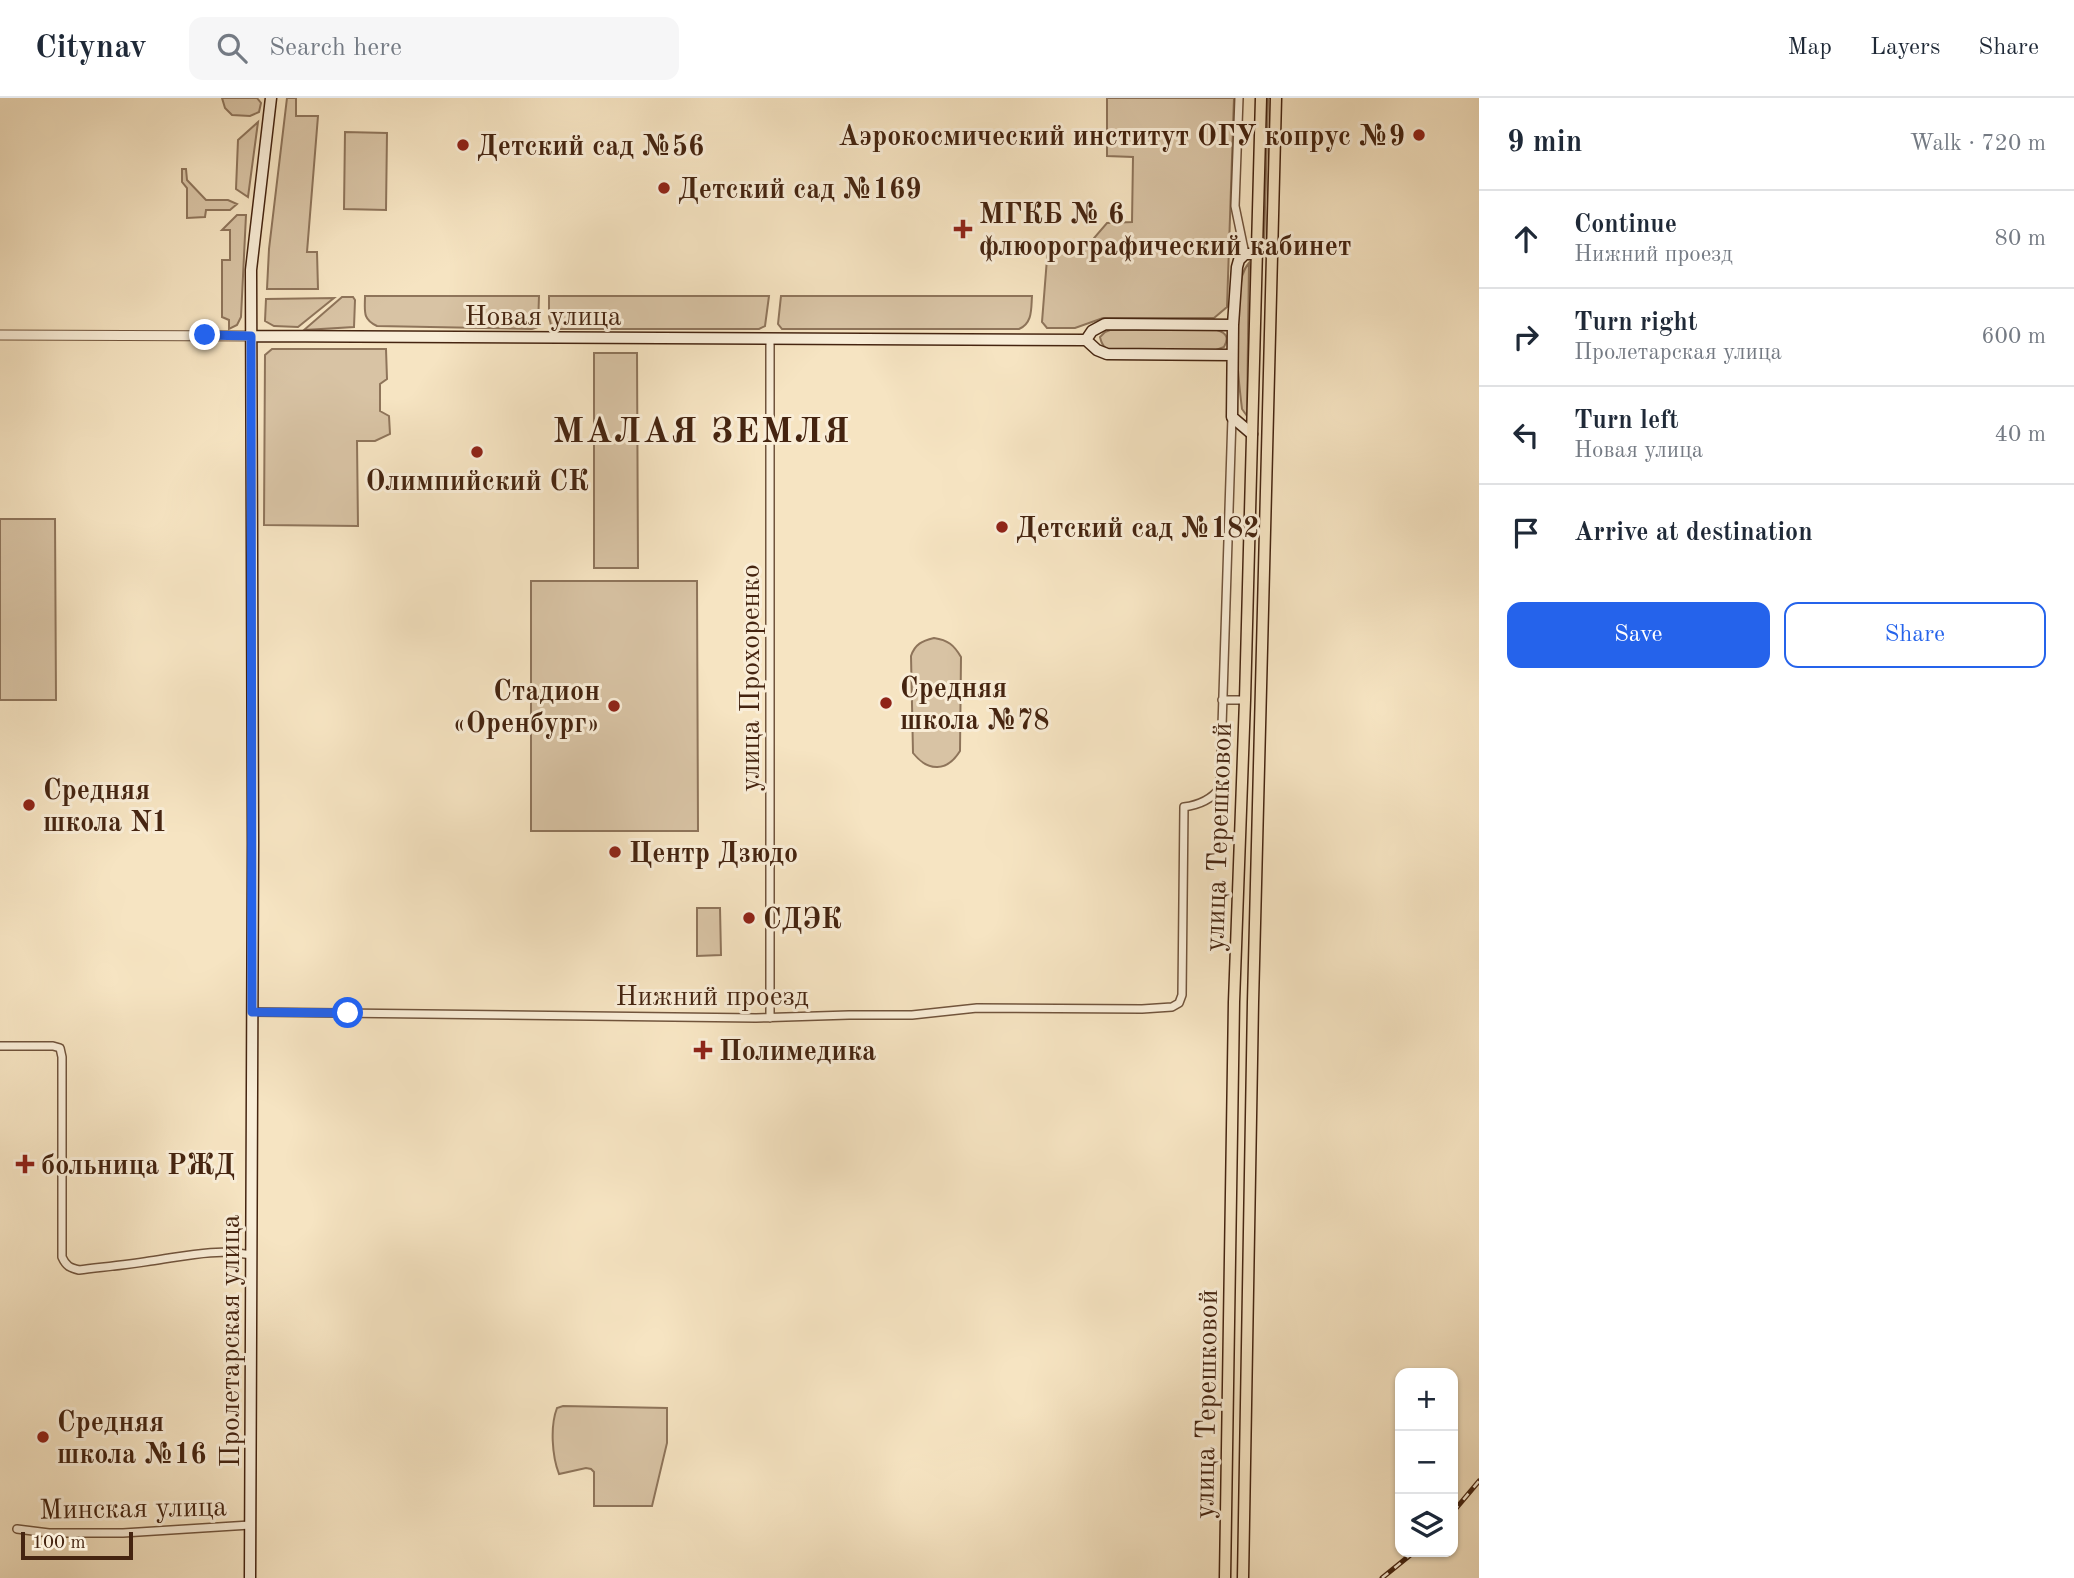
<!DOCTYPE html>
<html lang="en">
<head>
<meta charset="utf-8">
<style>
	:root { --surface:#fff; --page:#f6f6f7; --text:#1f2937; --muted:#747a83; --line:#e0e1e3; --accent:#2563eb }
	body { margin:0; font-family:"Old Standard TT",serif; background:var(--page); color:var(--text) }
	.controls { position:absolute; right:21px; bottom:21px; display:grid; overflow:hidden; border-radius:14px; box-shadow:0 2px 5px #0004 }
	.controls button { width:63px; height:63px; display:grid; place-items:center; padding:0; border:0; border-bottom:2px solid var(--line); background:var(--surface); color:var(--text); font:35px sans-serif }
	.scale { position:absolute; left:21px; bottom:18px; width:112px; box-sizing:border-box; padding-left:7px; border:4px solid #452410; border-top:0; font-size:19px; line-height:24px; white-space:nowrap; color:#452410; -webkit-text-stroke:5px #f9edd7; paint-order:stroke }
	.stop { position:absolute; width:21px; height:21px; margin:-16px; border:5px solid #2563eb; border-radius:50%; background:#fff }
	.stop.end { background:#2563eb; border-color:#fff; box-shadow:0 2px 7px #0008 }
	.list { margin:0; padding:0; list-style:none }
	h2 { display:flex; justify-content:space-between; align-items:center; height:91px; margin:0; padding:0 28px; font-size:30px }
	h2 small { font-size:23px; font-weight:400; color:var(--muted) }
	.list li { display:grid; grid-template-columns:46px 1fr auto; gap:21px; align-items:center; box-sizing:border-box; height:98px; padding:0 28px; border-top:2px solid var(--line) }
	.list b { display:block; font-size:26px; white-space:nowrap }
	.list p { margin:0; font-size:23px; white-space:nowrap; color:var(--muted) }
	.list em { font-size:23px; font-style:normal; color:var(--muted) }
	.actions { display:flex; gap:14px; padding:21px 28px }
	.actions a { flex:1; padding:16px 0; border:2px solid var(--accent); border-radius:14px; text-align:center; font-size:24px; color:var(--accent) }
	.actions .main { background:var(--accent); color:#fff }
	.icon { flex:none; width:38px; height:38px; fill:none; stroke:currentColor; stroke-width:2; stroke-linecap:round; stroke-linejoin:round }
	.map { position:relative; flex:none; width:1479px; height:1480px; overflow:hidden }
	header { display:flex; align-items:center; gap:42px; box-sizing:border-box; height:98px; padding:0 35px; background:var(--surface); border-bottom:2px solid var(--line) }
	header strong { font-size:33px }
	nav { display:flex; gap:38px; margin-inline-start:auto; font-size:24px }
	.search { width:490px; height:63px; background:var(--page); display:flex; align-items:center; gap:18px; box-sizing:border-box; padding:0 24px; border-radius:14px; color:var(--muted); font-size:26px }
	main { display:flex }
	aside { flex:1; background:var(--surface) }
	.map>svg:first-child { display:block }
</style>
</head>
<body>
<header>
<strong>Citynav</strong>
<div class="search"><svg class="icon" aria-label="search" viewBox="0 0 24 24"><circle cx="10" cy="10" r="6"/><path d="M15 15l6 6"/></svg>Search here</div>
<nav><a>Map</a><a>Layers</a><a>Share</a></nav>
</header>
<main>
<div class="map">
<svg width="1479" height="1480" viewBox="0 0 1479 1480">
	<rect width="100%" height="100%" fill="#f6e4c2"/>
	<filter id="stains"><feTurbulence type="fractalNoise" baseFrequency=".00286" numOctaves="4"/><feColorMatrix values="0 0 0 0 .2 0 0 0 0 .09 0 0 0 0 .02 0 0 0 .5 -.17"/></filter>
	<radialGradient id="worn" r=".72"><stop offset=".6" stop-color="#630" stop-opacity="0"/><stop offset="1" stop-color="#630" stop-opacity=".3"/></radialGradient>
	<path fill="#d8c3a4" stroke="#8e745a" stroke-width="2" d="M222 0H257L261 5 259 14 250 18 232 17 225 10Z
		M287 0H296V18H318L307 154H317L318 191H267L269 151Z
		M1107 0H1234L1227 209 1214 220H1103L1075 230H1047L1042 224 1048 148H1094V140L1107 125 1132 124 1133 59 1107 58Z
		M1268 0H1271L1267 145H1264Z
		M258 24 248 99 236 91 238 42Z
		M345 34 387 35 386 112 344 111Z
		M182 71H186L187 82 206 102H228L237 106 230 112H206L205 119 187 120V90L182 84Z
		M237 117H246L241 219 237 227 229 231V222L222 219V162H230V132H222Z
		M1249 165 1247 318 1242 311C1237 270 1234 236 1240 195 1241 184 1241 174 1249 165Z
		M365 198H539L538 229 532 231 377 228C362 221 365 213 365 198Z
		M549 198H769L765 228 759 231H559L551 227 549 219Z
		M781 198H1032C1031 210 1033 225 1019 231H782L778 226Z
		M342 199H353L355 202 354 229 304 232Z
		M334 200 298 229 274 228 265 223 266 201Z
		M1110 232H1217C1227 235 1229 240 1224 249L1216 252 1114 253C1105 251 1102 248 1100 239L1105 234Z
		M272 251H386L387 281 380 286V313L389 318 390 336 375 343H357L358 428 264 427 265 257Z
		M594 255H637L638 470H594Z
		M0 421H55L56 602H0Z
		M531 483H697L698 733H531Z
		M934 540C948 542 954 547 961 559L960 653C947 674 928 674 913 655L911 558C915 546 922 543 934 540Z
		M697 810H720L721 857 697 858Z
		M563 1308 667 1310V1345L652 1408H594V1374L591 1371 586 1370 559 1376C552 1358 550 1328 557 1310Z"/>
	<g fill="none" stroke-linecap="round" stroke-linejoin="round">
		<defs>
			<path id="minor" d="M1239 0 1235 108 1245 156
				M770 241V920
				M1222 602H1245
				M252 914 756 920 849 917H912L977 910 1142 911 1172 909 1179 905 1182 897 1184 709C1199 707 1211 702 1220 690L1232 319
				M0 948H53L60 950 62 959V1159C66 1168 70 1170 79 1172 103 1169 126 1167 150 1163 186 1158 215 1150 252 1157
				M17 1431 49 1435H123L250 1427"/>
			<path id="tertiary" d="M0 237 251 238"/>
			<path id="secondary" d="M251 238 1086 242 1097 252 1107 256 1232 257
				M1086 242 1092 233 1105 226 1233 227
				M1252 336 1232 319 1233 227 1237 169 1239 162 1245 156H1257
				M250 1480 253 745 251 172 271 0"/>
			<path id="primary" d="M1225 1480 1234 904 1245 602 1261 0
				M1243 1480 1253 904 1276 0"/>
		</defs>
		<use href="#minor" stroke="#71543c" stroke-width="10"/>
		<use href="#tertiary" stroke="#71543c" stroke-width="11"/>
		<use href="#secondary" stroke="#452410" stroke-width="13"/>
		<use href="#primary" stroke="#452410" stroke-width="13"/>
		<use href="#minor" stroke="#f9edd7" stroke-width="7"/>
		<use href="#tertiary" stroke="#f9edd7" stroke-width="9"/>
		<use href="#secondary" stroke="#f9edd7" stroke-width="10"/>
		<use href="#primary" stroke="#f6e4c2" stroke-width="10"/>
		<defs>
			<path id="rail" d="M1453 1414 1479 1383
				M1382 1480 1414 1454"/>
		</defs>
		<use href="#rail" stroke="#452410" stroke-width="5"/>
		<use href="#rail" stroke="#f9edd7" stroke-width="2.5" stroke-dasharray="8" stroke-linecap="butt"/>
	</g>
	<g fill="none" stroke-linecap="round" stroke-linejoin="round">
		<path stroke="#2563eb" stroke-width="9" d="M205 237 251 238 252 914 348 915"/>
	</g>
	<g fill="#8f2418" stroke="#f9edd7" stroke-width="2.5">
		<circle cx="1419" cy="37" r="7"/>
		<circle cx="463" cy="47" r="7"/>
		<circle cx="664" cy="90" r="7"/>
		<path d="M959.5 120.5h7v7h7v7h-7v7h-7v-7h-7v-7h7z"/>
		<circle cx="477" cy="354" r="7"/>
		<circle cx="1002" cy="429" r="7"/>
		<circle cx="886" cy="605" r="7"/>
		<circle cx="614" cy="608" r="7"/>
		<circle cx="29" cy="707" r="7"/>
		<circle cx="615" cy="754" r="7"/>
		<circle cx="749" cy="820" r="7"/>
		<path d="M699.5 941.5h7v7h7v7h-7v7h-7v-7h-7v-7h7z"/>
		<path d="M21.5 1055.5h7v7h7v7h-7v7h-7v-7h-7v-7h7z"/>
		<circle cx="43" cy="1339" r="7"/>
	</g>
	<g text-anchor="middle" stroke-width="6" stroke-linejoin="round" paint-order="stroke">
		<g font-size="28" font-weight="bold" fill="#452410" stroke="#f9edd7" text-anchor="start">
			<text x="1405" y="47" text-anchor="end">Аэрокосмический институт ОГУ копрус №9</text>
			<text x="477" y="57">Детский сад №56</text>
			<text x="678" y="100">Детский сад №169</text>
			<text x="979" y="125">МГКБ № 6<tspan x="979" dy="32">флюорографический кабинет</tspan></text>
			<text x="477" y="392" text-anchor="middle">Олимпийский СК</text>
			<text x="1016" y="439">Детский сад №182</text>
			<text x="900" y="599">Средняя<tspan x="900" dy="32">школа №78</tspan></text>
			<text x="600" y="602" text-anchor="end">Стадион<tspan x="600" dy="32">«Оренбург»</tspan></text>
			<text x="43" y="701">Средняя<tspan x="43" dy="32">школа N1</tspan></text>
			<text x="629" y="764">Центр Дзюдо</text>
			<text x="763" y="830">СДЭК</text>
			<text x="719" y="962">Полимедика</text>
			<text x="41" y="1076">больница РЖД</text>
			<text x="57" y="1333">Средняя<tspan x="57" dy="32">школа №16</tspan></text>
		</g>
		<g font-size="28" fill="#452410" stroke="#f9edd7">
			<text x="543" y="227">Новая улица</text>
			<text transform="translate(749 580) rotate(-90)" y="10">улица Прохоренко</text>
			<text transform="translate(1217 739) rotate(-88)" y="10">улица Терешковой</text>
			<text x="712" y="907">Нижний проезд</text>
			<text transform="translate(229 1243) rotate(-90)" y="10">Пролетарская улица</text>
			<text transform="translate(1205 1306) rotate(-89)" y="10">улица Терешковой</text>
			<text transform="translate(133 1409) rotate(-1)" y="10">Минская улица</text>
		</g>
		<g font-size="35" font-weight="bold" letter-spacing="2" fill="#452410" stroke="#f9edd7">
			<text x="702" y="344">МАЛАЯ ЗЕМЛЯ</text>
		</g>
	</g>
	<rect width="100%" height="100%" filter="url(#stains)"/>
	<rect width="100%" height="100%" fill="url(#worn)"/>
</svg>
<div class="controls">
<button>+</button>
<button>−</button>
<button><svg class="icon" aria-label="layers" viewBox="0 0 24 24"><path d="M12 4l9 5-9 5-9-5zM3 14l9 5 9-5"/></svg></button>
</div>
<div class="scale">100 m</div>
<div class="stop" style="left:348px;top:915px"></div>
<div class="stop end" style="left:205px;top:237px"></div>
</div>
<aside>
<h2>9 min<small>Walk · 720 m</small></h2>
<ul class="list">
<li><svg class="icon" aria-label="ahead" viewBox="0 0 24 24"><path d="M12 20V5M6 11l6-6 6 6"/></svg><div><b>Continue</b><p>Нижний проезд</p></div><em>80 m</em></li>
<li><svg class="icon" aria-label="right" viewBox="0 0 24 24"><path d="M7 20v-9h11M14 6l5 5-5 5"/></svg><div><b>Turn right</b><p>Пролетарская улица</p></div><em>600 m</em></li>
<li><svg class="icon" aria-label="left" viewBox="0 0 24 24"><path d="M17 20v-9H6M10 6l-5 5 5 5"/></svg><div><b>Turn left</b><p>Новая улица</p></div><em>40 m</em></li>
<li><svg class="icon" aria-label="arrive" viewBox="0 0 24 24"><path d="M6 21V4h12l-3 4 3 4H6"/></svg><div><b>Arrive at destination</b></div></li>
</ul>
<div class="actions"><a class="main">Save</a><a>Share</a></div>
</aside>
</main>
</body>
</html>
